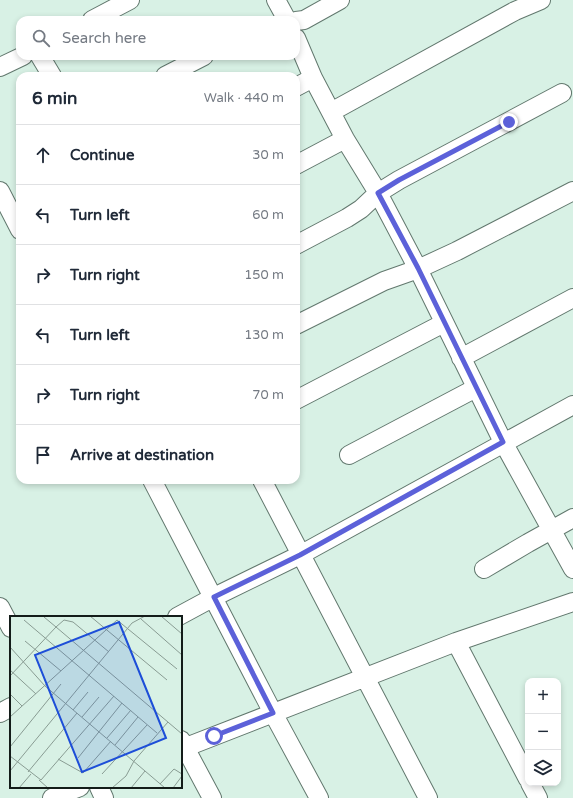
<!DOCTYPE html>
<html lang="en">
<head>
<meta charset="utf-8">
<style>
	:root { --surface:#fff; --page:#f6f6f7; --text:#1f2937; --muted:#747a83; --line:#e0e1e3 }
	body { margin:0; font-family:"Varela Round",sans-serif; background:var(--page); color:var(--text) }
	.controls { position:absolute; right:12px; bottom:12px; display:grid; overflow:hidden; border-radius:8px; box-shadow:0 2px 6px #0003 }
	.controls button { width:36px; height:36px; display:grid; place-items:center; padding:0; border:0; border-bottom:1px solid var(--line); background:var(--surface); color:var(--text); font:20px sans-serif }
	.stop { position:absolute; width:12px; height:12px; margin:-9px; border:3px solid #5c61d9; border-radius:50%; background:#fff }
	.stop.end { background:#5c61d9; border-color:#fff; box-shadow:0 1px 4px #0008 }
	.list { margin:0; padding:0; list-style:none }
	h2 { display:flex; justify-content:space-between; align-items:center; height:52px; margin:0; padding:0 16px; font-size:17px }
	h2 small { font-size:13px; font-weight:400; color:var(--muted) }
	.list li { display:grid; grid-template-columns:26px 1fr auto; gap:12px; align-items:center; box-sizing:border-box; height:60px; padding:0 16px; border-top:1px solid var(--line) }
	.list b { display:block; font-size:15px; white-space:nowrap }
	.list em { font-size:13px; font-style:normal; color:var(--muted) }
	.icon { flex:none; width:22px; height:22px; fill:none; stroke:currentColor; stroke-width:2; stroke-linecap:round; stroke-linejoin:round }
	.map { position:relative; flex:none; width:573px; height:798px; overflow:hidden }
	.search { position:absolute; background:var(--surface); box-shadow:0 2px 6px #0003; left:16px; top:16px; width:284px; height:44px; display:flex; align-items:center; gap:10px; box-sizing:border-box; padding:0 14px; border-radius:12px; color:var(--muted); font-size:15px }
	.panel { position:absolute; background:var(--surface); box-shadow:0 2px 6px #0003; left:16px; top:72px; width:284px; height:412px; border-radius:12px }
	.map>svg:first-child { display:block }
</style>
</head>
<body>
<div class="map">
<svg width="573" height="798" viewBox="0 0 573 798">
	<rect width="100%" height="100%" fill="#d8f1e5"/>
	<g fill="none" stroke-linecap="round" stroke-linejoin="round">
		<defs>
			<path id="minor" d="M276 0 287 20
				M92 20 130 0
				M296 21 304 20 340 0
				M296 38 313 78 345 139 378 193 418 269 503 442 573 569
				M40 56 52 76
				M0 67 23 56
				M165 76 204 56
				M296 87 313 78
				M331 112 515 11 541 0
				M296 165 345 139
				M0 191 20 230
				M296 245 347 218 361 209 378 193 399 180 562 93
				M296 325 384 281 418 269 457 251 573 191
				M461 358 573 298
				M296 400 444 323
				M349 455 476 388
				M152 480 273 713 319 798
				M262 480 428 798
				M484 569 528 543 573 518
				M0 607 11 628
				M177 617 214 597 300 555 573 405
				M456 642 528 779
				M0 713 11 707
				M181 740 212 798
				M181 749 456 642 573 602
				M530 783 538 798
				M99 787 104 798
				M52 798 80 787"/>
		</defs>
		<use href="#minor" stroke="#62786e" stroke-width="20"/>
		<use href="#minor" stroke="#fff" stroke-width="18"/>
	</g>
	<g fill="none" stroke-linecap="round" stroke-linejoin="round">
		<path stroke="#5c61d9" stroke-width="5" d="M214 736 273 713 214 597 300 555 503 442 418 268 378 193 399 180 509 122"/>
	</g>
	<g transform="translate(10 616)">
		<rect width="172" height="172" fill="#d8f1e5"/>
		<path fill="none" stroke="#899c93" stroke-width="1" d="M80 0 157 64M151 0 172 18M34 1 46 11M131 3 172 39M14 4 147 117M46 11 54 4 63 6 99 36M15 25 51 55M0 31 35 70 155 172M0 54 26 78M0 60 46 11 172 118M0 78 12 90M63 94 78 76M0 101 107 4 167 53M72 101 89 81M97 122 121 94M105 129 128 101M0 131 51 68M0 140 31 164 104 80M68 142 112 87M48 143 73 157 101 125M0 155 122 7 135 0M18 156 67 97M92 158 137 109M29 164 38 172M150 168 164 153 172 158M9 172 21 158M102 172 116 160 124 145 158 106M121 172 135 155M163 172 172 160"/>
		<path fill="#1d4ed8" fill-opacity="0.15" stroke="#1d4ed8" stroke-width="2" d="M109 6 156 122 72 156 25 39Z"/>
		<rect width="172" height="172" fill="none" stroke="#131c19" stroke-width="2"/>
	</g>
</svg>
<div class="controls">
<button>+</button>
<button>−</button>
<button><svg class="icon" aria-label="layers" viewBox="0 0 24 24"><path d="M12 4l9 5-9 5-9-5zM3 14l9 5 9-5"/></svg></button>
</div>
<div class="stop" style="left:214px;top:736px"></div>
<div class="stop end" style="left:509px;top:122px"></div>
<div class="search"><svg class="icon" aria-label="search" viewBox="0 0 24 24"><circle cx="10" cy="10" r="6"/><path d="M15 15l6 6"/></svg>Search here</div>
<section class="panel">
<h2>6 min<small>Walk · 440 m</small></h2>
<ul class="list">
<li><svg class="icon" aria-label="ahead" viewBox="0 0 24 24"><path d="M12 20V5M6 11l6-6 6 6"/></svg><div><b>Continue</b></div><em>30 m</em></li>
<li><svg class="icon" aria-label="left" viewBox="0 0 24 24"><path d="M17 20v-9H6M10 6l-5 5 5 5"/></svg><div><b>Turn left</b></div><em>60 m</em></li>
<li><svg class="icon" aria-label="right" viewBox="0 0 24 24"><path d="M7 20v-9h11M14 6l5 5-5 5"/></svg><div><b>Turn right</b></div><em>150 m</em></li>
<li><svg class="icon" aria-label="left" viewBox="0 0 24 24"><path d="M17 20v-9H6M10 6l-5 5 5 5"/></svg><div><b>Turn left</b></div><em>130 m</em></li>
<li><svg class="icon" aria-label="right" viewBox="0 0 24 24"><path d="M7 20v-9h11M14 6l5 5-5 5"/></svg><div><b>Turn right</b></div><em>70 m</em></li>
<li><svg class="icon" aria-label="arrive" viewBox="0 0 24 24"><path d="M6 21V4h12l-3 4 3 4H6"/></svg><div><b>Arrive at destination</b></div></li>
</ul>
</section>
</div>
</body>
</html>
